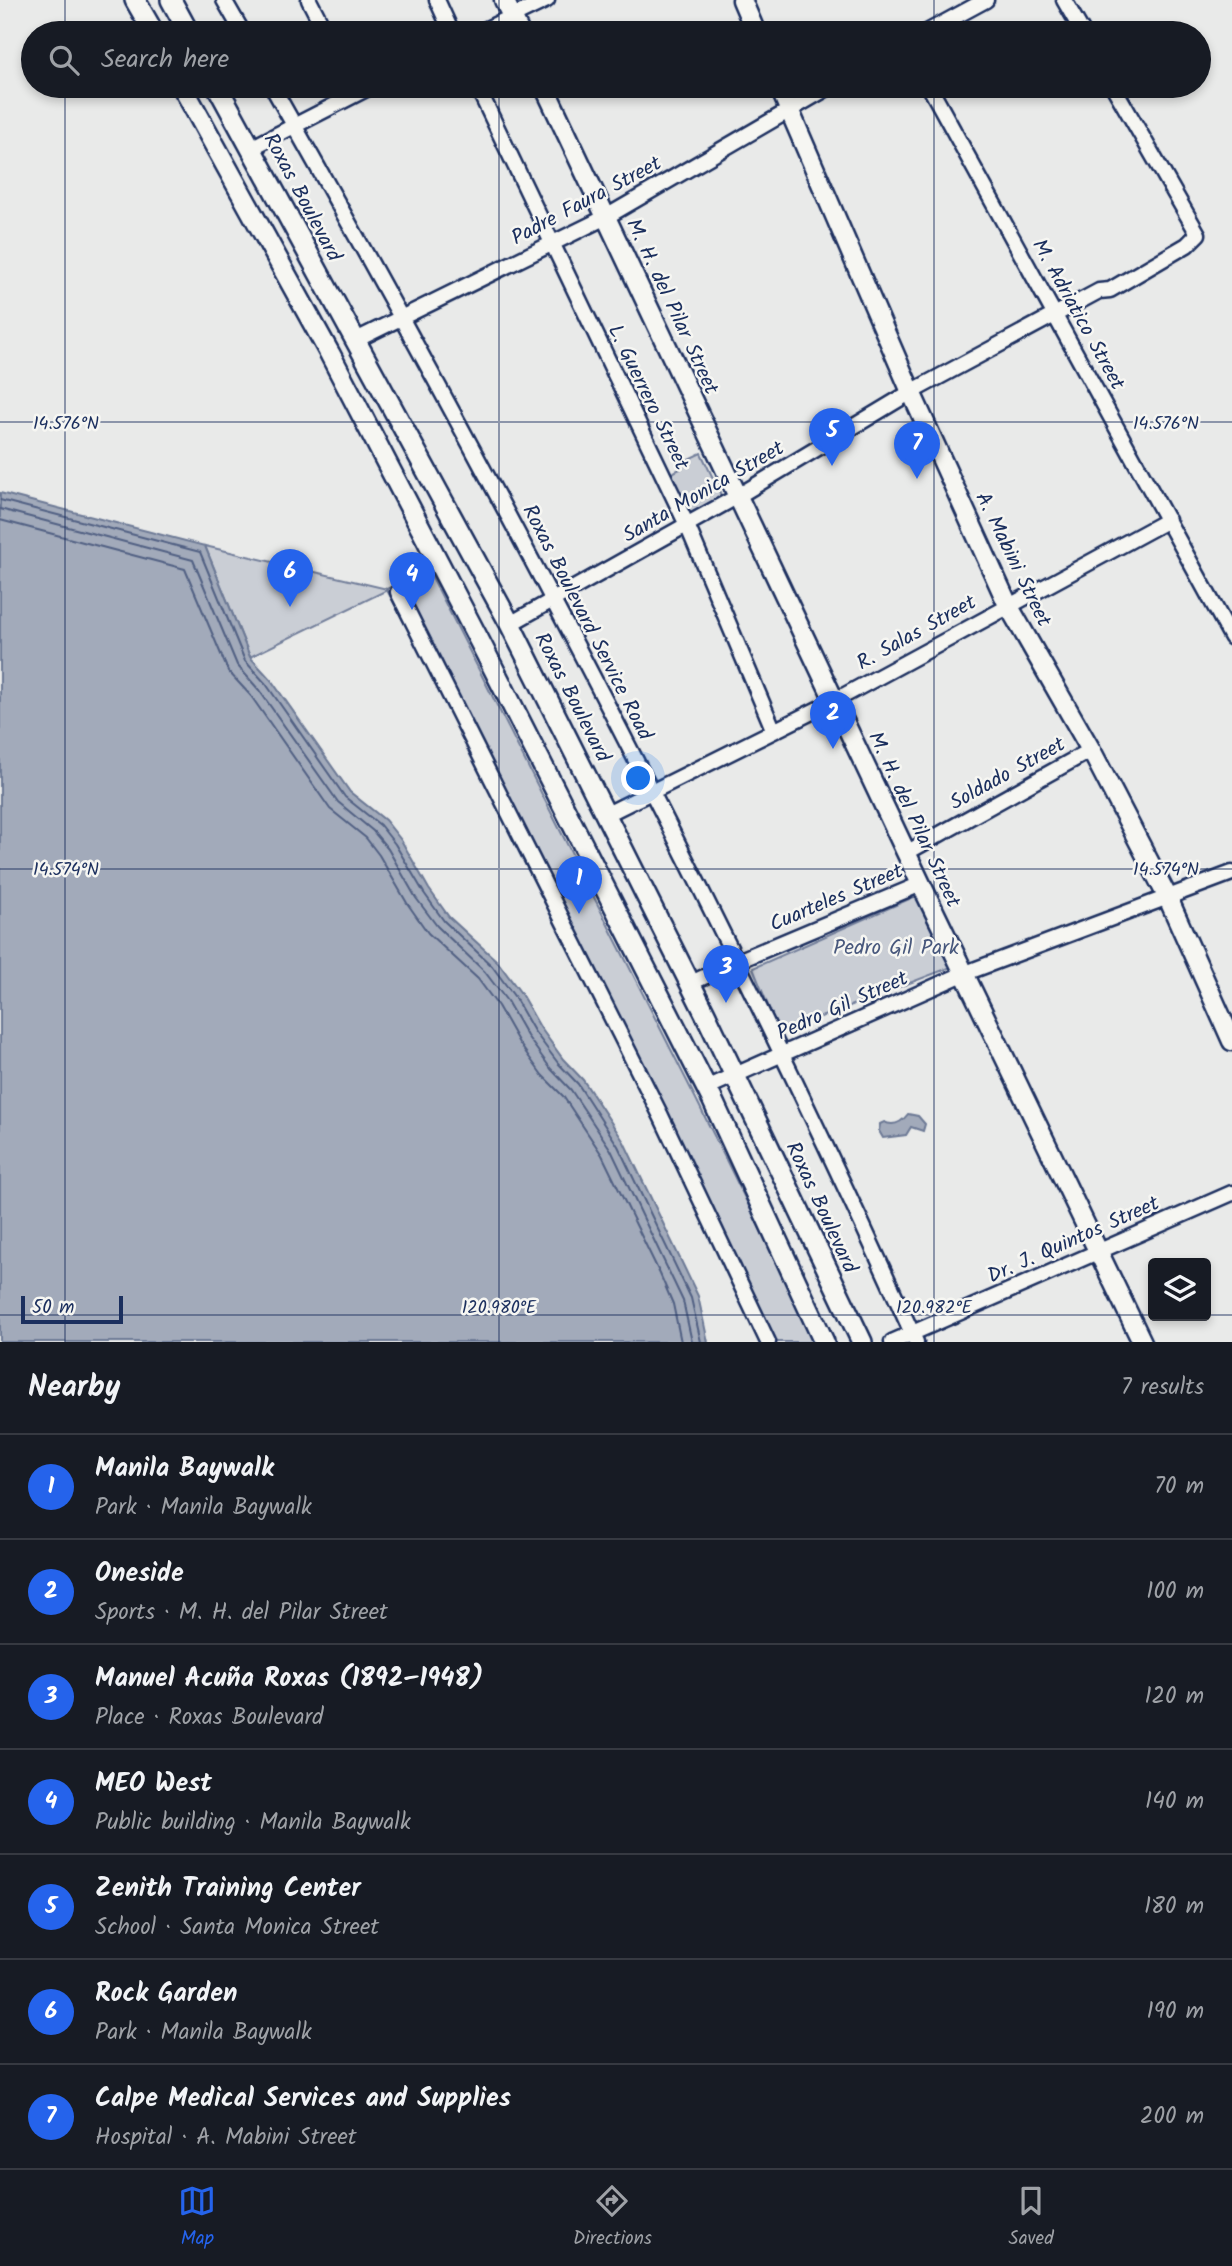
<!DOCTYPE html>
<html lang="en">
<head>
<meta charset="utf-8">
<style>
	:root { --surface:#171b24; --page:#20242c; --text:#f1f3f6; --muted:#9ea1a6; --line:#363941; --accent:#2563eb }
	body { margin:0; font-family:Kalam,sans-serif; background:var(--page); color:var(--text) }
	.controls { position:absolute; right:21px; bottom:21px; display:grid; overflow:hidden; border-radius:7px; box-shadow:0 4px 10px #0003 }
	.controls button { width:63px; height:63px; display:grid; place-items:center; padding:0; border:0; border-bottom:2px solid var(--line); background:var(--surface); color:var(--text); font:35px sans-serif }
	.scale { position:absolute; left:21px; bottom:18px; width:102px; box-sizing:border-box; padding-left:7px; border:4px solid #1b2f5e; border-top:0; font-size:19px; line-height:24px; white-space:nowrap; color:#1b2f5e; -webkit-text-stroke:5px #f6f6f2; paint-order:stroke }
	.you { position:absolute; left:639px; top:779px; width:24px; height:24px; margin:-18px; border:5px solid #fff; border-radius:50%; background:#1a73e8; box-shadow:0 0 0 10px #1a73e833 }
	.badge { display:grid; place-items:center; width:46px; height:46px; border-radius:50%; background:var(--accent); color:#fff; font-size:23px; font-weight:700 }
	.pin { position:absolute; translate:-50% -58px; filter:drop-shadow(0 2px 4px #0008) }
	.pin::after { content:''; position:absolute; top:37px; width:24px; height:21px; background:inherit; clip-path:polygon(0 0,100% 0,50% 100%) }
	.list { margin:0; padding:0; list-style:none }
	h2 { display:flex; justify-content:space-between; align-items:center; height:91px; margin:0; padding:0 28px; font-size:30px }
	h2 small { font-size:23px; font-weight:400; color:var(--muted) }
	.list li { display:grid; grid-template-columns:46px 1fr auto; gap:21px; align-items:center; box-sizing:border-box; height:105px; padding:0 28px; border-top:2px solid var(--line) }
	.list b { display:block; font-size:26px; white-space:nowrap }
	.list p { margin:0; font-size:23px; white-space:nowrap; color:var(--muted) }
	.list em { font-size:23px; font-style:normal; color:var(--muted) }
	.icon { flex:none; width:38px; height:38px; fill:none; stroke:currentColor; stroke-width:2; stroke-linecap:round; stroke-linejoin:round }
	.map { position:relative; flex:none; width:1232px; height:1342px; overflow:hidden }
	.search { position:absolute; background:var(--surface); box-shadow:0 4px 10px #0003; left:21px; right:21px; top:21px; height:77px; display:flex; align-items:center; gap:18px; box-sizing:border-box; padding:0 24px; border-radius:38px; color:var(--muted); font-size:26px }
	.sheet { height:826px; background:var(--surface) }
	nav { display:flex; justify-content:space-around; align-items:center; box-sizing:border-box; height:98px; border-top:2px solid var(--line); background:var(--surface); font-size:19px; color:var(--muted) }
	nav a { display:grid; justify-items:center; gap:4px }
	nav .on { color:var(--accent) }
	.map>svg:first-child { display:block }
</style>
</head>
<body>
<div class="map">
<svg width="1232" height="1342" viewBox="0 0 1232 1342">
	<rect width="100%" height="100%" fill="#e9eae9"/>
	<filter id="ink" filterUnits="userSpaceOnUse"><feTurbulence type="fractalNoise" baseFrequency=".0143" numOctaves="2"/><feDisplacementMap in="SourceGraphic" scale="14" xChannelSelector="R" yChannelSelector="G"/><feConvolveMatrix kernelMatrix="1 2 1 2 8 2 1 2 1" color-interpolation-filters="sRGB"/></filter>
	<g filter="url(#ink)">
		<path fill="#caced5" stroke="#727e9a" stroke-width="2" d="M701 453 722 497 689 514 670 474 680 469 678 464Z
			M205 546 387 589 427 567 697 1101 816 1342H764L610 1021 501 806 387 590 250 657Z
			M916 896 954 966 779 1033 753 968Z"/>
		<path fill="#a2aaba" stroke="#6c7995" stroke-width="2" d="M0 493 205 546 250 657 271 680 350 792 385 820 401 840 429 889 449 917 497 961 520 992 540 1027 563 1059 583 1080 624 1142 698 1296 708 1342H0Z
			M908 1114 918 1116 925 1124 923 1131 911 1127 906 1135 883 1138 879 1131 880 1124 884 1122C894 1127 902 1122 908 1114Z"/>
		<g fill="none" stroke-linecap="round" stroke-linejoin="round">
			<path stroke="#516083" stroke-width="2" d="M0 500 200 552 245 661 266 684 345 797 380 825 395 844 424 893 444 921 492 966 514 996 534 1031 558 1063 578 1084 618 1146 691 1298 701 1342
				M0 509 193 560 237 665 259 690 338 802 373 831 388 849 416 898 437 926 485 972 507 1001 527 1036 551 1069 571 1090 611 1150 683 1301 692 1342
				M0 520 185 569 228 671 251 696 330 809 366 838 379 855 407 903 428 933 478 979 498 1006 519 1043 542 1075 563 1096 602 1155 660 1274 673 1304 681 1342"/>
			<defs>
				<path id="minor" d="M224 0 243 33
					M309 0 326 33
					M437 0 452 33
					M1064 0 1083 33
					M478 33 547 0
					M925 33 986 0
					M272 86C504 496 723 913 916 1342
					M477 86 687 525 774 731
					M929 86 1232 638
					M1113 86 1198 234
					M251 148 372 86
					M354 341 606 217 831 86
					M418 578 398 592 661 1116 768 1342
					M510 624 738 496 911 392 1099 291 1110 290 1187 245 1198 234
					M607 814 834 701 1168 520
					M906 853 1091 750
					M691 983 738 961 921 884
					M706 1088 963 974 1232 873
					M892 1342 1232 1193"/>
				<path id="major" d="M504 0 520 33
					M742 0 756 33
					M544 86 921 884 1142 1342
					M779 86 911 392 1008 605 1091 750 1168 898 1232 1041"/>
				<path id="highway" d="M135 0 154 33
					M171 0 189 33
					M182 86 330 354 480 642 712 1099 824 1342
					M217 86 510 624 705 1013 862 1342"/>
			</defs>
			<use href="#minor" stroke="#1b2f5e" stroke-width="19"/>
			<use href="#major" stroke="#1b2f5e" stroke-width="23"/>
			<use href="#highway" stroke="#1b2f5e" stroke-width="24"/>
			<use href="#minor" stroke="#f6f6f2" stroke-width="14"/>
			<use href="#major" stroke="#f6f6f2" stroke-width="18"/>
			<use href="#highway" stroke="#f6f6f2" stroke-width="19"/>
		</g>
	</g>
	<path fill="none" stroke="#1b2f5e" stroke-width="2" stroke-opacity="0.45" d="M65 0V33M499 0V33M934 0V33M65 86V1342M499 86V1342M934 86V1342M0 422H1232M0 869H1232M0 1315H1153M1206 1315H1232"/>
	<g text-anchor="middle" stroke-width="5" stroke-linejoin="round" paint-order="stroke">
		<g font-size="21" fill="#1b2f5e" stroke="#f6f6f2">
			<text transform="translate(303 197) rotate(62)" y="7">Roxas Boulevard</text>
			<text transform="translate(586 200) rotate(-28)" y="7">Padre Faura Street</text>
			<text transform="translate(673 306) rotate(65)" y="7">M. H. del Pilar Street</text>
			<text transform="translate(1079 314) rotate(61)" y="7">M. Adriatico Street</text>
			<text transform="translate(649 397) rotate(64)" y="7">L. Guerrero Street</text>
			<text transform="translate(703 491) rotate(-30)" y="7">Santa Monica Street</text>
			<text transform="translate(1014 559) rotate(64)" y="7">A. Mabini Street</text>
			<text transform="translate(588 622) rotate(63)" y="7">Roxas Boulevard Service Road</text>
			<text transform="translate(916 632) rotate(-29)" y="7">R. Salas Street</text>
			<text transform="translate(573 697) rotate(63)" y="7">Roxas Boulevard</text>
			<text transform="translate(1007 773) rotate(-29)" y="7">Soldado Street</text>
			<text transform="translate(915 819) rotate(65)" y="7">M. H. del Pilar Street</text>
			<text transform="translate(836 897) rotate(-23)" y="7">Cuarteles Street</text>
			<text transform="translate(842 1005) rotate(-24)" y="7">Pedro Gil Street</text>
			<text transform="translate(822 1207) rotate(65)" y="7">Roxas Boulevard</text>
			<text transform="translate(1073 1239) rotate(-24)" y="7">Dr. J. Quintos Street</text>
		</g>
		<g font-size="21" fill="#47577c" stroke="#f6f6f2">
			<text x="896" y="954">Pedro Gil Park</text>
		</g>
	</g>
	<g font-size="18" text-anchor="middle" fill="#1b2f5e" stroke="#f6f6f2" stroke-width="5" stroke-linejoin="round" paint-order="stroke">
		<text x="66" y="429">14.576°N</text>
		<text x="1166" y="429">14.576°N</text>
		<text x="66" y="875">14.574°N</text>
		<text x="1166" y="875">14.574°N</text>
		<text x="499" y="1313">120.980°E</text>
		<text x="934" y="1313">120.982°E</text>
	</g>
</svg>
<div class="controls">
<button><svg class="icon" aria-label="layers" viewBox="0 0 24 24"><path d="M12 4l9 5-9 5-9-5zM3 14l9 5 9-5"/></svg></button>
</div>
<div class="scale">50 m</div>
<div class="you"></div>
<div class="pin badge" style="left:579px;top:914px">1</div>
<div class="pin badge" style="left:833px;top:749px">2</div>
<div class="pin badge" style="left:726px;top:1003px">3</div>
<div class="pin badge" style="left:412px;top:610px">4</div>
<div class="pin badge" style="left:832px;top:466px">5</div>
<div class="pin badge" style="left:290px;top:607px">6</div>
<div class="pin badge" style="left:917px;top:479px">7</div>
<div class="search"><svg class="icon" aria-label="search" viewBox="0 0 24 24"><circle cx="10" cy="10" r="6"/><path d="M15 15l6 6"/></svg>Search here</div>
</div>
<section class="sheet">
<h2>Nearby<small>7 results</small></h2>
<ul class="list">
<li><span class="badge">1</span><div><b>Manila Baywalk</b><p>Park · Manila Baywalk</p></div><em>70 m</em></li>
<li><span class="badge">2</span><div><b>Oneside</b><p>Sports · M. H. del Pilar Street</p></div><em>100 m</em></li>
<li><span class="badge">3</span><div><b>Manuel Acuña Roxas (1892–1948)</b><p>Place · Roxas Boulevard</p></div><em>120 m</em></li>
<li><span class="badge">4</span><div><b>MEO West</b><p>Public building · Manila Baywalk</p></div><em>140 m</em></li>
<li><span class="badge">5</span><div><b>Zenith Training Center</b><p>School · Santa Monica Street</p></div><em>180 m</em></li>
<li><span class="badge">6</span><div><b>Rock Garden</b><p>Park · Manila Baywalk</p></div><em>190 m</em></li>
<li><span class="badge">7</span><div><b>Calpe Medical Services and Supplies</b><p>Hospital · A. Mabini Street</p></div><em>200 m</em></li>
</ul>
</section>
<nav>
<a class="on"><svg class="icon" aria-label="map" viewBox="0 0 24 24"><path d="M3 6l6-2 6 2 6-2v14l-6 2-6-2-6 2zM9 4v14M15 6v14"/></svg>Map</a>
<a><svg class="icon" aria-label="directions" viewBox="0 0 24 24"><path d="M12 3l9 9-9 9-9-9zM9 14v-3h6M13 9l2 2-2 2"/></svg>Directions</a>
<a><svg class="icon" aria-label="saved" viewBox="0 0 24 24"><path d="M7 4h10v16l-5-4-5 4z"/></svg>Saved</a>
</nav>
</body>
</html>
